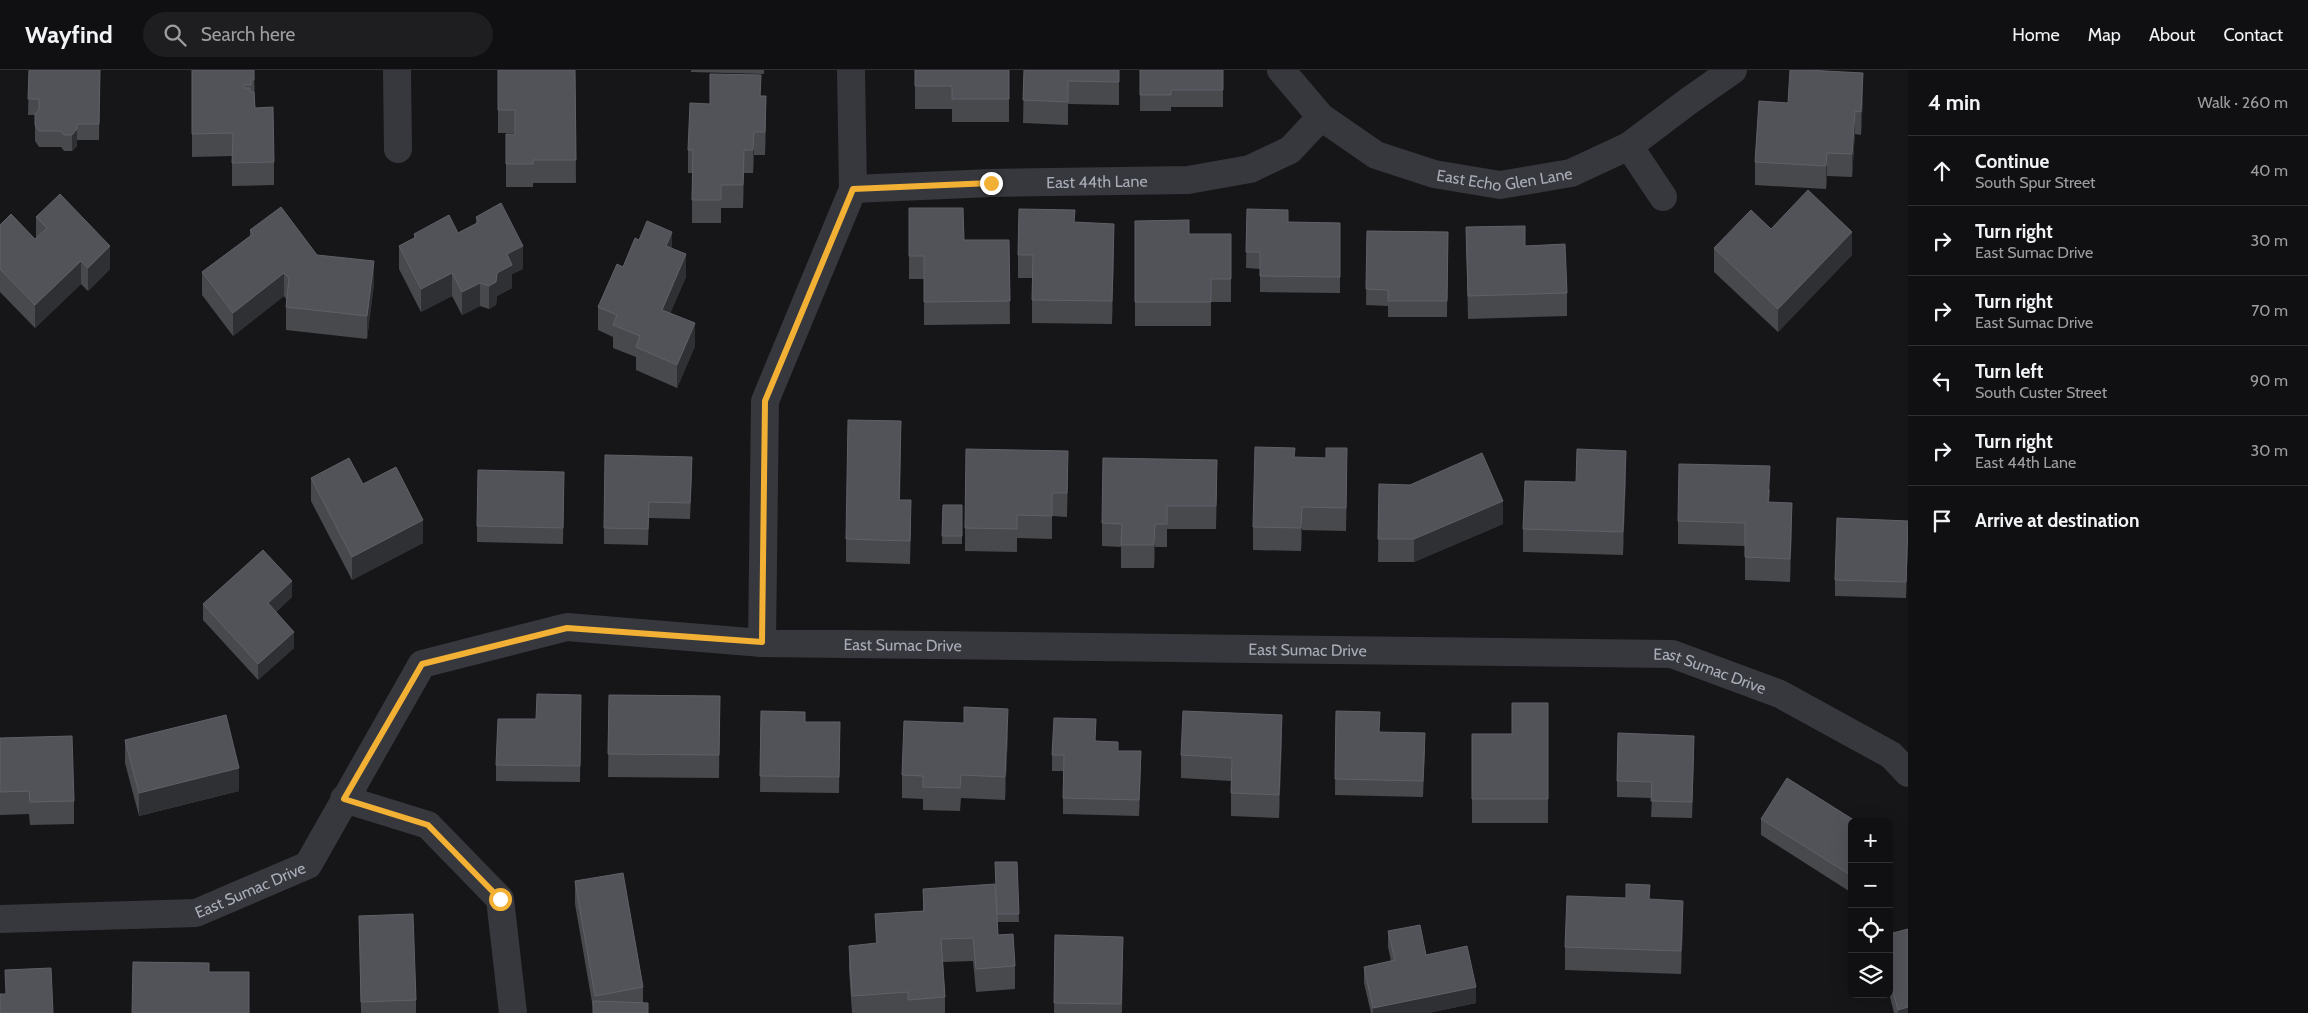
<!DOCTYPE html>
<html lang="en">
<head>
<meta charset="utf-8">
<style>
	:root { --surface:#101012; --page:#1e1e20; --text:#f1f3f6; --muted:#9c9d9f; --line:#303032 }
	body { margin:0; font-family:Cabin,sans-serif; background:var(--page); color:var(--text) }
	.controls { position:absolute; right:15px; bottom:15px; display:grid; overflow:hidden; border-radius:8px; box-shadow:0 5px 20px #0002 }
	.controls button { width:45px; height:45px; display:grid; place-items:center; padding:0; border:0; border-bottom:1px solid var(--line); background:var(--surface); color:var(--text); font:25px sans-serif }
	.stop { position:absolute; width:15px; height:15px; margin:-11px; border:4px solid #f2b134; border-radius:50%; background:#fff }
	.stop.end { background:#f2b134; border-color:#fff; box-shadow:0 1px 5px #0008 }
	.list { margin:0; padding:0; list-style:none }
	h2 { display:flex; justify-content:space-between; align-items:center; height:65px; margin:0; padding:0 20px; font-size:21px }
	h2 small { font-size:16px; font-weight:400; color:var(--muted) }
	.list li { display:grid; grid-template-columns:32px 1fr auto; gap:15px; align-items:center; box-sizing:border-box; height:70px; padding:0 20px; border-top:1px solid var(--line) }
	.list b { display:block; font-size:19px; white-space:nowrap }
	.list p { margin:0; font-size:16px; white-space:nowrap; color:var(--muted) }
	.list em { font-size:16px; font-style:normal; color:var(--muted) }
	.icon { flex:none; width:28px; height:28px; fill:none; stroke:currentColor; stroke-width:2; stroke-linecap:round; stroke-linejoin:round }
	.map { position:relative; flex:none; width:1908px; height:943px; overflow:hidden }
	header { display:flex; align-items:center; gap:30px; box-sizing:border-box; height:70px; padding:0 25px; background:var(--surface); border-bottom:1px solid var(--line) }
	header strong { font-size:24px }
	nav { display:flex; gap:28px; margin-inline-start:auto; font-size:18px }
	.search { width:350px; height:45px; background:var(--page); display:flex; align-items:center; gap:12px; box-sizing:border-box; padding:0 18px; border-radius:28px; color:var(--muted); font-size:19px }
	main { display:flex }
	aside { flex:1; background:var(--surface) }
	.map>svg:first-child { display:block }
</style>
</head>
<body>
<header>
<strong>Wayfind</strong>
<div class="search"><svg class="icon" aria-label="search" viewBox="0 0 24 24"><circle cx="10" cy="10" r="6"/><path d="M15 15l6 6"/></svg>Search here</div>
<nav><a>Home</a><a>Map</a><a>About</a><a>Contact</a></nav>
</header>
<main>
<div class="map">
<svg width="1908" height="943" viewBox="0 0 1908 943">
	<rect width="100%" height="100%" fill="#161618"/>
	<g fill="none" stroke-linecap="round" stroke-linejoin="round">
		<g stroke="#37383d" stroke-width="28">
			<path d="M397 0 398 79"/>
			<path id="s1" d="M1281 0 1321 47 1376 85 1434 104 1500 115 1571 103 1629 76 1690 30 1733 0"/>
			<path d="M1629 76 1663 127"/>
			<path id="s2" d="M853 119 991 113 1188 110 1250 99 1290 80 1321 47"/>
			<path d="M762 573 765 331 853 119 851 0"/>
			<path d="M344 729 428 755 500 829 513 943"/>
			<path id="s3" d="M0 849 196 843 308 795 422 594 567 557 762 573 1672 584 1780 624 1891 685 1908 703"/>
		</g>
	</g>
	<path fill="#47494d" d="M29 0H100L99 70H77V76L72 81H64L61 77H39L35 71V45H28Z
		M192 0H254L255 38 274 92V115L232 116V86L192 87Z
		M498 0H575L576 113H533V117H506V64H515V63H498Z
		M691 0H764V4L691 2Z
		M915 0H1009V52H952V39H915Z
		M1024 0H1119V35L1068 34V55L1023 53Z
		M1140 0H1223V37H1171V41H1140Z
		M761 26 766 49 765 85H754L753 103H744L743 138H721V153H692V103H688V80L710 34Z
		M1863 26 1861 65 1855 64 1852 107 1827 106 1826 119 1755 115V92L1788 33Z
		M909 138 964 170H1009L1010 254 924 255V209H909Z
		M1247 139 1288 152 1340 153V223L1260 222V199L1246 198Z
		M36 147 110 199 88 221 81 214 35 258 0 222V155L35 169 36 168Z
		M476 147 523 199 512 204V218L497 226 496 235 489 239 480 236 462 245 452 226 421 242 399 199V176L414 168V164L458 163 476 154Z
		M1135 151 1189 164H1231V232H1211V256H1135Z
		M1075 152 1114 177 1112 254 1032 253V208H1018V185Z
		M1466 157 1525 176 1567 223V246L1468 249Z
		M1771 159 1852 185 1778 262 1714 202V178Z
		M250 160 317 185 374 214 367 269 286 260V229L284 226 233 266 202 225V202L250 166Z
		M1367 161 1448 162 1447 247H1388V236L1366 235Z
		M639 170 672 178 686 207 670 243 695 276 677 318 636 300V287L613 278V267L598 260V237Z
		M901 374 900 430 911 454 910 494 846 492V469Z
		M1295 387 1347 401 1346 461 1302 460 1301 481 1253 480V457Z
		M692 403 690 449 649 448 648 475 604 474V458Z
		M1068 404 1067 447 1052 446V469L1017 468V482L965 481V458Z
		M1626 404 1623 485 1523 482V459L1576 412Z
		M311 408 423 473 352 510 311 431Z
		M1217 413 1216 459H1167V477H1155L1154 498H1121V477L1102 476V453Z
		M1379 414 1503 454 1414 492H1378Z
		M564 418 563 474 477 472V456Z
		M1770 419 1769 432 1792 456 1790 512 1745 510V476L1678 474V451Z
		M943 435H962V474H942Z
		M1908 467 1906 528 1835 526V510Z
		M292 527 276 542 294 578 258 610 203 550V534Z
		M609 625 720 626 719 708 608 707Z
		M1548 633V753H1472V664H1512Z
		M581 641 580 712 496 711V695L536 649Z
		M761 641 805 652H840L839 723 760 722Z
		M1336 641 1380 662 1425 679 1423 727 1335 725Z
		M1008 662 1005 730 961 728 960 741 923 740V729L902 728V705Z
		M0 668 74 731V754L30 755 29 744 0 745Z
		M1282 668 1279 748 1231 746V711L1181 708V685Z
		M125 670 239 721 139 746 125 693Z
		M1095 671 1118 681 1141 697 1139 746 1063 744V701H1052V685Z
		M1694 682 1692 748 1651 747 1652 728 1617 727V711Z
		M1761 749 1852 752V823L1761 765Z
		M1017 792 1019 852H997L998 865 1015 896V919L976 922 973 891 943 892 945 927V943H852L849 899V876L876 874 875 844 923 841V819L997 845Z
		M575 811 643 917V933L593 938 575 834Z
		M1650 829 1683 854 1681 904 1565 900V877Z
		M359 846 416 930V943H361Z
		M1388 861 1426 885 1476 933 1428 943H1371L1364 913V897L1391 891 1388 877Z
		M1889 864 1908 943H1894L1889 923Z
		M1055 865 1123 883 1122 943H1054Z"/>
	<path fill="#2f3033" d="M1863 3V26L1861 65V42Z
		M761 5V28L760 26Z
		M766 26V49L765 85V62Z
		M1855 41V64L1852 107V84Z
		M77 59V76L72 81V65Z
		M754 62V85L753 103V80Z
		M744 80V103L743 138V115Z
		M1827 83V106L1826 119V96Z
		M1114 154V177L1112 254V231Z
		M672 162V185L666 176Z
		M1852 162V185L1778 262V239Z
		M110 176V199L88 221V198Z
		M523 176V199L512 204V218L497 226 496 235 489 239V216L497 203 507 184Z
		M686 184V207L662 263V240Z
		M81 191V214L35 258V235Z
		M374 191V214L367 269V246Z
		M284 203V226L233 266V243Z
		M452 203V226L421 242V219Z
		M480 213V236L462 245V222Z
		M695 253V276L677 318V295Z
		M1347 378V401L1346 461V438Z
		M1626 381V404L1623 485V462Z
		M1503 431V454L1414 492V469Z
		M1792 433V456L1790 512V489Z
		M1302 437V460L1301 481V458Z
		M423 450V473L352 510V487Z
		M1908 451V467L1906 528V512Z
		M1155 454V477L1154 498V475Z
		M292 511V527L268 549V533Z
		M294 562V578L258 610V594Z
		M1008 639V662L1005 730V707Z
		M1282 645V668L1279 748V725Z
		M1694 666V682L1692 748V732Z
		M1141 681V697L1139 746V730Z
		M239 698V721L139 746V723Z
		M1683 831V854L1681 904V881Z
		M1476 917V933L1428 943H1373V938Z
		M1908 937V943H1898V940Z"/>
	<path fill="#525359" stroke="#5f6168" d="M29 0H100L99 54H77V59L72 65H64L61 61H39L35 55V44L39 40V29H28Z
		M192 0H254V10H251V15H244V18H250V22H254L255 38 273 37 274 92 232 93 233 63 192 64Z
		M498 0H575L576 90H533V94H506V64H515V40H498Z
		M915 0H1009V29H952V16H915Z
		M1024 0H1119V12L1068 11V32L1023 30Z
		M1140 0H1223V20H1171V25H1140Z
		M1790 0H1807L1863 3 1861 42 1855 41 1852 84 1827 83 1826 96 1755 92 1759 31 1788 33Z
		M710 4 761 5 760 26H766L765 62H754L753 80H744L743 115H721V130H692L693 80H688L690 33 710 34Z
		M1808 120 1852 162 1778 239 1714 178 1751 140 1771 159Z
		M60 124 110 176 88 198 81 191 35 235 0 199V155L11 144 35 169 47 158 36 147Z
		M501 133 523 176 507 184 512 195 497 203 496 212 489 216 480 213 462 222 452 203 421 219 399 176 416 167 414 164 449 145 458 163 479 152 476 147Z
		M281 137 317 185 374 191 367 246 286 237 289 208 284 203 233 243 202 202 253 164 250 160Z
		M909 138H963L964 170H1009L1010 231 924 232V186H909Z
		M1019 139 1075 140 1074 152 1114 154 1112 231 1032 230 1033 185H1018Z
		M1247 139 1288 140V152L1340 153V207L1260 206V182H1246Z
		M1189 150V164H1231V209H1211V232H1135V151Z
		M647 151 672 162 666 176 686 184 662 240 695 253 677 295 636 277 640 266 613 255 617 245 598 237 617 194 623 197 635 168 639 170Z
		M1525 156V176L1565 174 1567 223 1468 226 1466 157Z
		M1367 161 1448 162 1447 231H1388V220L1366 219Z
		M848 350 901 351 899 430H911L910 471 846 469Z
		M1255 377 1295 378 1294 387 1326 388V378H1347L1346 438 1302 437 1301 458 1253 457Z
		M966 379 1068 381 1067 423H1052V446L1017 445V459L965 458Z
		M1577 379 1626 381 1623 462 1523 459 1525 411 1576 412Z
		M1482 383 1503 431 1414 469H1378L1379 414 1410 415Z
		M605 385 692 387 690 433 649 432 648 459 604 458Z
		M349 388 363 414 396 397 423 450 352 487 311 408Z
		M1103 388 1217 390 1216 436H1167V454H1155L1154 475H1121L1122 454 1102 453Z
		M1679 394 1770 396 1768 432 1792 433 1790 489 1745 487V453L1678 451Z
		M478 400 564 402 563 458 477 456Z
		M943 435H962V466H942Z
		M1837 448 1908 451 1906 512 1835 510Z
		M263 480 292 511 268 533 294 562 258 594 203 534Z
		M537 624 581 625 580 696 496 695 498 649H536Z
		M609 625 720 626 719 685 608 684Z
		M1512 633H1548V729H1472V664H1512Z
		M964 637 1008 639 1005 707 961 705 960 718 923 717V706L902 705 904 651 964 653Z
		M761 641 805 642V652H840L839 707 760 706Z
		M1183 641 1282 645 1279 725 1231 723 1232 688 1181 685Z
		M1336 641 1380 642 1379 662 1425 663 1423 711 1335 709Z
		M226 645 239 698 139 723 125 670Z
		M1054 648 1096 649 1095 671 1118 672V681H1141L1139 730 1063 728 1064 685H1052Z
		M1618 663 1694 666 1692 732 1651 731 1652 712 1617 711Z
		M72 666 74 731 30 732 29 721 0 722V668Z
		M1787 708 1857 752H1852V806L1761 749Z
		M995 792H1017L1019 844H997Z
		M623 803 643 917 595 926 575 811Z
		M995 814 998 865 1013 864 1015 896 976 899 973 868 941 869 945 927 908 930V922L852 926 849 876 877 873 875 844 924 841 923 819Z
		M1626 814 1650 815 1649 829 1683 831 1681 881 1565 877 1567 826 1626 828Z
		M413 844 416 930 361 932 359 846Z
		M1420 855 1426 885 1467 876 1476 917 1373 938 1364 897 1395 890 1388 861Z
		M1908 859V937L1898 940 1889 907V864Z
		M1055 865 1123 867 1121 934 1054 933Z
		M133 892 209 893V902H249V943H132Z
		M51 898 53 943H0V924H6L5 900Z
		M593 931 648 933V943H593Z"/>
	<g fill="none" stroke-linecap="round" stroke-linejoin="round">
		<path stroke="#f2b134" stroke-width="6" d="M500 829 428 755 344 729 422 594 567 558 762 572 765 331 853 119 991 113"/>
	</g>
	<g text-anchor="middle" stroke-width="4" stroke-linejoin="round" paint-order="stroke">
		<g font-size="16" fill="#a8adb8" stroke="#111113">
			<text dy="6" stroke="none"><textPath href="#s1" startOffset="261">East Echo Glen Lane</textPath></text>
			<text dy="6" stroke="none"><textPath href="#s2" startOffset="244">East 44th Lane</textPath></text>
			<text dy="6" stroke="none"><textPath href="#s3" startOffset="1035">East Sumac Drive</textPath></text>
			<text dy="6" stroke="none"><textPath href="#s3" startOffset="1440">East Sumac Drive</textPath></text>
			<text dy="6" stroke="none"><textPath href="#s3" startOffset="1845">East Sumac Drive</textPath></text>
			<text dy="6" stroke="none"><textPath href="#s3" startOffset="255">East Sumac Drive</textPath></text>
		</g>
	</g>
</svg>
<div class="controls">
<button>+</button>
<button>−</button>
<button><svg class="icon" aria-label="locate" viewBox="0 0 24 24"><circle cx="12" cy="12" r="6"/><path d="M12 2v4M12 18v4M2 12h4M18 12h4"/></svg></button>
<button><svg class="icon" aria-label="layers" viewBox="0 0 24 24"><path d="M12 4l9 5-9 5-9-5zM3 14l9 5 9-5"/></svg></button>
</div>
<div class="stop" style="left:500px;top:829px"></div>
<div class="stop end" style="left:991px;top:113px"></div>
</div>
<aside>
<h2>4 min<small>Walk · 260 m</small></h2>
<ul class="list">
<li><svg class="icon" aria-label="ahead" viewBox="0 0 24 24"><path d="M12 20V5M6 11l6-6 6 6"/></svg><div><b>Continue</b><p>South Spur Street</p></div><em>40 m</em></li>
<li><svg class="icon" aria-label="right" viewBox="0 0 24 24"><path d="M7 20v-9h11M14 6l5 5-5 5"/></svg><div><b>Turn right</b><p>East Sumac Drive</p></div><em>30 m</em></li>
<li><svg class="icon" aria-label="right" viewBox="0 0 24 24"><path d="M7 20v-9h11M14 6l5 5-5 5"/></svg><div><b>Turn right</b><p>East Sumac Drive</p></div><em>70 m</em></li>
<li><svg class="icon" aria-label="left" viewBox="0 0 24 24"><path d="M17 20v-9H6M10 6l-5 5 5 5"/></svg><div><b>Turn left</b><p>South Custer Street</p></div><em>90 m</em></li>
<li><svg class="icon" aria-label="right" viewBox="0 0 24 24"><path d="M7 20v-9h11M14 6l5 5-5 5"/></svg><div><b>Turn right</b><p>East 44th Lane</p></div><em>30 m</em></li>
<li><svg class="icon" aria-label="arrive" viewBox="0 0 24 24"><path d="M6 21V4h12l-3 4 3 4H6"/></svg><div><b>Arrive at destination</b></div></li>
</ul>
</aside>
</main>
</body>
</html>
